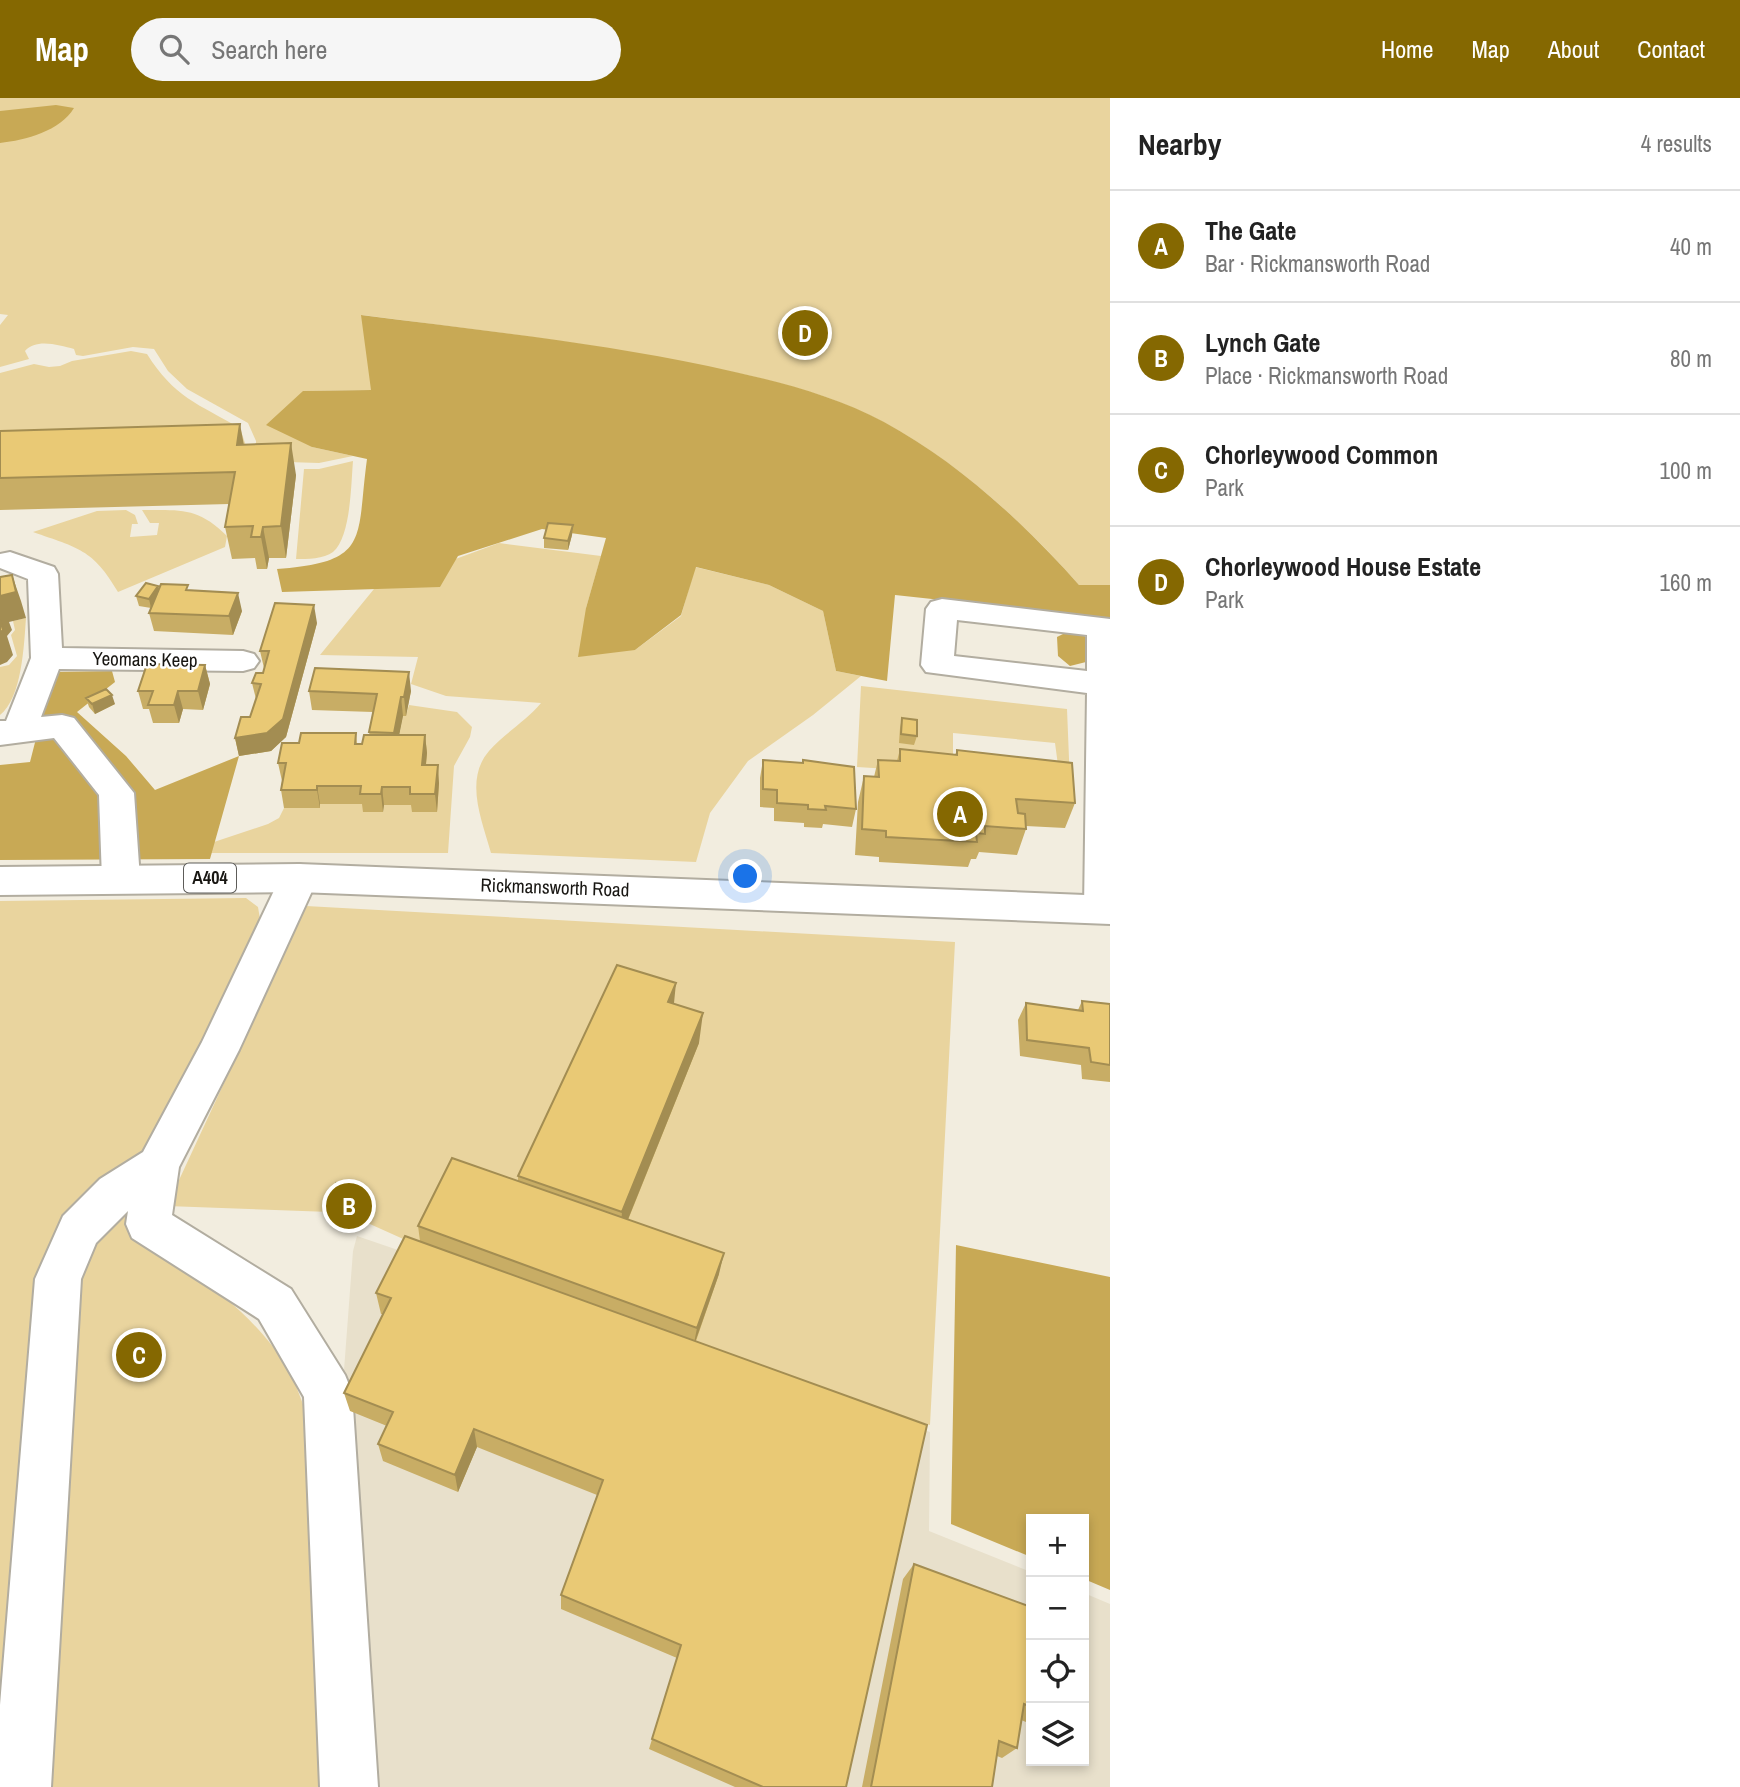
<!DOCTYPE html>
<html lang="en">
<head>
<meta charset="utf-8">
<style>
	:root { --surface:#fff; --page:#f6f6f6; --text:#222; --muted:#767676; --line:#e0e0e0; --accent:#856801 }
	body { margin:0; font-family:"Archivo Narrow",sans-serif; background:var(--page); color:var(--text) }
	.controls { position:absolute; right:21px; bottom:21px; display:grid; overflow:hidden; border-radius:0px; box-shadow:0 4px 10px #0003 }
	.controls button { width:63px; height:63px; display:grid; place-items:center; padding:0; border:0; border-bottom:2px solid var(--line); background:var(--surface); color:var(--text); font:35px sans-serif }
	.you { position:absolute; left:746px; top:779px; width:24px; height:24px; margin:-18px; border:5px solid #fff; border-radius:50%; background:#1a73e8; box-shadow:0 0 0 10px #1a73e833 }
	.badge { display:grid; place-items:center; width:46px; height:46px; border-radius:50%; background:var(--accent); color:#fff; font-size:23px; font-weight:700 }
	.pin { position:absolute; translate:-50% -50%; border:4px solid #fff; box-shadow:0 2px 7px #0006 }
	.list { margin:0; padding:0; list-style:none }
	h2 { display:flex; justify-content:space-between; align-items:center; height:91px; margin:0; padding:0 28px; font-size:30px }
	h2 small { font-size:23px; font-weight:400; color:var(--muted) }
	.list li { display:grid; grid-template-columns:46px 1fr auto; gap:21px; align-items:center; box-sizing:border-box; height:112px; padding:0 28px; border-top:2px solid var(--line) }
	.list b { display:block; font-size:26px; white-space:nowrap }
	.list p { margin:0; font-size:23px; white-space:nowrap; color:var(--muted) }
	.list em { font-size:23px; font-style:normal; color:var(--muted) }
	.icon { flex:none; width:38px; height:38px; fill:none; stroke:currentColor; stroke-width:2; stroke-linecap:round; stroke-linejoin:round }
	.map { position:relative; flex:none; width:1110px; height:1689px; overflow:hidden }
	header { display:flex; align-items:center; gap:42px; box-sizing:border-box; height:98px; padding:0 35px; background:var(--accent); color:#fff }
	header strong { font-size:33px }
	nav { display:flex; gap:38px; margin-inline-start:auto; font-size:24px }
	.search { width:490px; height:63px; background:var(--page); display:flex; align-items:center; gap:18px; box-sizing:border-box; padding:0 24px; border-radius:38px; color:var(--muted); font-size:26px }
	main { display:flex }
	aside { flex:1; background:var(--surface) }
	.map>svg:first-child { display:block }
</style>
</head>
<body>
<header>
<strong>Map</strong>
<div class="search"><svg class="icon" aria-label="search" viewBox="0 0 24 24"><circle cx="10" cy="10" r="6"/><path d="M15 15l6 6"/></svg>Search here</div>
<nav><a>Home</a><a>Map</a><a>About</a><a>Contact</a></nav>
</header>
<main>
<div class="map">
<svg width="1110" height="1689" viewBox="0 0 1110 1689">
	<rect width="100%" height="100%" fill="#f2eddf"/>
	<path fill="#e8e0cb" d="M357 1138 930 1334 929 1433 1031 1474V1663H1084V1495L1110 1506V1689H370L341 1312 353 1153Z"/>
	<path fill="#e9d49e" d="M0 0H1110V487H1079C1024 425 958 364 885 325 830 295 768 281 708 269 594 245 478 232 362 217L372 292 303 293 312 349 353 358 319 365 256 363V343L248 325 187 291 168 273 154 251 133 249 83 258 76 257 74 251C59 247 36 240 25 253L29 261 0 269V227L8 217 0 216Z
		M131 253 147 256C174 299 198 306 240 330L247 351 0 365V275L34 266 49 269 60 268 72 263Z
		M353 363C351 386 351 439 333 454 324 461 307 461 296 461L304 371H319Z
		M126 412 135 417 138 426H132L130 439 157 437 159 425H150L142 412C181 412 198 409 227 438L225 449 118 494C93 451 78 450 33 434L97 413Z
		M499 445 601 458 586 510 635 552 681 518 695 469 769 487 823 513 836 573 861 578 813 617 748 663 710 715 696 764 491 755C482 722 464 682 489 653 505 635 526 623 541 605L446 598 411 586 418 559 320 557 374 491Z
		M26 520C24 547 22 600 0 617V569L9 567 17 558 11 537 15 532 13 523Z
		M861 588 1067 611 1070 685 1060 682 1055 645 953 635V675L857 669Z
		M409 607 457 614 472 629 470 639 454 668 448 755H181L268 726 279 720 284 710H320V706H364L363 714H383L384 707H412L437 714 396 653 403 618 406 617Z
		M246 800 258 809 260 821 156 1039 175 1160C217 1193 262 1225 289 1273 298 1290 304 1310 311 1328L332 1689H0V803Z
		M306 808 955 844 930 1327 693 1250 519 1105 421 1149 361 1122 330 1114 167 1108Z"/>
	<path fill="#c8a955" d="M56 7 74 10C60 33 26 42 0 45V13Z
		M361 217C477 232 594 244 708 268 768 281 830 295 884 324 958 364 1024 425 1079 487H1110V520L895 497 887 583 836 573 823 513 769 487 696 469 681 517 635 552 578 559 586 510 606 440 542 431 458 458 440 489 282 494 277 471C371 464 356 442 367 361L312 349 266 327 303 293 371 292Z
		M1075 534 1084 537 1089 545 1086 564 1070 568 1058 558 1057 539 1065 535Z
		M112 573 115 584 77 614 126 658 155 692 239 658 210 761 0 762V667L30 664 53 574Z
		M956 1147 1110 1179V1492L1084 1481V1421H1031V1459L951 1426Z"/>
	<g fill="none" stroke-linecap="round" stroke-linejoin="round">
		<defs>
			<path id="minor" d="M10 454 54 469 58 476 62 550 243 553 254 556 259 563 254 570 243 573 59 571 41 619 62 617 74 620 134 695 140 781 134 791 121 795 108 791 102 781 99 697 54 640 0 647V623H6L31 560 28 481 0 470V456Z
				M942 501 1110 521V823L1103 825 1090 821 1084 811 1087 595 926 574 921 567 926 511 931 504ZM957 522 1087 537V573L954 558Z
				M299 766 312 770 318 780 239 952 179 1069 172 1117 291 1191 345 1277 352 1294 378 1689H320L304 1299 259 1221 132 1140 126 1126 128 1113 96 1145 81 1181 51 1689H0V1607L35 1181 63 1118 100 1081 143 1054 202 944 280 780 286 770Z"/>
			<path id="major" d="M299 766 1110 798V826L299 794 0 797V769Z"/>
		</defs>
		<use href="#minor" stroke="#b2ada0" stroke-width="4"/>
		<use href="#major" stroke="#b2ada0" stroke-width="4"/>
		<use href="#minor" fill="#fff" fill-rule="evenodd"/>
		<use href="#major" fill="#fff" fill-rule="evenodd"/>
	</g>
	<path fill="#c8ad65" d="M0 333 244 347 296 377 286 460H269L267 471H257L255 460 232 461 225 429 229 406 0 412Z
		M573 427 572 437 568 452 544 450V440Z
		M159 491 190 493 242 513 233 537 154 533 149 515 151 510 139 508 136 498Z
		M317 525 286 639 271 653 239 658 235 640 250 619 256 601 252 585 263 575 264 570 260 553Z
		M205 567 210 586 203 612 183 611 179 625H153L149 611H143L138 593Z
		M309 593H411L406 618H403L399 637H425L427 655 426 667 439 685 437 714H412L411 707H384L383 714H363L362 706H320V710H284L281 692 282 683 278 665 299 645 356 635 357 646H362L369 637 373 614 312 612Z
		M86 600 115 606 95 616 89 609Z
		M902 620 917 638 914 647 899 645 900 630Z
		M900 651 955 657 957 652 1075 705 1065 730 1026 728V731L1017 757 979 754 976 761H971L968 769 879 764V759L855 757 858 704 864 678 874 679 878 662 897 663Z
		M763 662 856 711 852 729 823 726 822 730 804 729V725L774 723V710L760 709V680Z
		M1082 903 1110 906V984L1082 981 1081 967 1020 958 1018 922 1026 905 1078 912Z
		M674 906 699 945 628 1122 719 1176 696 1243 846 1689H735L649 1651 677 1560 561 1511V1497L597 1397 477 1349 458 1394 383 1363 378 1346 387 1328 350 1313 344 1295 383 1216H381L376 1195 420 1143 418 1128 518 1083V1078Z
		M368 1101 361 1122 330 1114 327 1106Z
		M914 1466 1031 1509V1626L1021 1622 1017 1650 1002 1660 997 1658 992 1689H862L903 1481Z"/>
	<path fill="#a38d52" d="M240 326 246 358 237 347Z
		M291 345 296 377 286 460 281 428Z
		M573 427 572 437 568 452V443Z
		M263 429 269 460 267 471 261 439Z
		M12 477 21 503 26 520 9 524 12 532 7 538 13 557 7 564 0 567V498Z
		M158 488 161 497 151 510 149 501Z
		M238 495 242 513 233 537 229 518Z
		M314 507 317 525 286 639 271 653 239 658 235 640 267 635Z
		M205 567 210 586 203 612 198 593Z
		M409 574 411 593 406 618 404 599Z
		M178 593 183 611 179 625 174 607Z
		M112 597 115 606 95 616 92 606Z
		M401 599 403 618 396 653 394 635Z
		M425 637 427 655 424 685 422 667Z
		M438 667 439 685 437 714 435 696Z
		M317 688 320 706V710L317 692Z
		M382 689 384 707 383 714 381 696Z
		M676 885 673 915 668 904Z
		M703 915 699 945 620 1141 622 1114Z
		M366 1093 368 1101 361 1122 359 1114Z
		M724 1155 719 1176 693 1250 697 1230Z
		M474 1331 477 1349 458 1394 455 1377Z"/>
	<path fill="#e9c975" stroke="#a38d52" stroke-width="2" d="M240 326 237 347 291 345 281 428 263 429 261 439H251L253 428 225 429 235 374 0 380V333Z
		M548 425 573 427 568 443 544 440Z
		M12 477 16 494 0 498V479Z
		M146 485 158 488 149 501 136 498Z
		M161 486 188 487 186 492 238 495 229 518 149 515Z
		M275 505 314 507 283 621 267 635 235 640 241 619H250L261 586 252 585 256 575H263L269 553H260Z
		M0 522 3 532 0 535Z
		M147 566 205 567 198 593H178L174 607H148L153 593H138Z
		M315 570 409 574 404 599H401L394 635 369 634 377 596 309 593Z
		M106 591 112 597 92 606 86 600Z
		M902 620 917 622V638L901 636Z
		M301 635H356L355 646H362L364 637H425L422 667H438L435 696H410V689H382L381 696H360L361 688H317V692H281L286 665H278L282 645H299Z
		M900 651 957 657V652L1072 665 1075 705 1016 701 1018 715 1025 716 1026 731 985 728V736L976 735 977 744 886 739V733L862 731 864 678 879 679 878 662 900 663Z
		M763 662 803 665V662L854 669 856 711 825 708 826 712 808 711V707L777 705V692L763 691Z
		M617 867 676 885 668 904 703 915 622 1114 518 1078Z
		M1082 903 1110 906V967L1091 964 1089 950 1027 942 1026 905 1083 913Z
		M452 1060 724 1155 697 1230 418 1128Z
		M336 1085 366 1093 359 1114 327 1106Z
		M405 1138 927 1327 846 1689H763L652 1641 681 1547 561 1497 603 1382 474 1331 455 1377 378 1346 393 1314 344 1295 391 1200 376 1195Z
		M914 1466 1031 1509V1609L1024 1606 1017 1650 999 1643 992 1689H871Z"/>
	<g text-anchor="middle" stroke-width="5" stroke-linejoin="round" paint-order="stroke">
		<rect fill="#fff" stroke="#5d5c59" stroke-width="2" x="184" y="765.5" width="52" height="29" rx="5"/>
		<g font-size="18" font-weight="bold" fill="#181612">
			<text x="210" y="786">A404</text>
		</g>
		<g font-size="19" fill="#181612" stroke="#fff">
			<text transform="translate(145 561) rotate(1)" y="7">Yeomans Keep</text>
			<text transform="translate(555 789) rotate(2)" y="7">Rickmansworth Road</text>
		</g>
	</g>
</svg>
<div class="controls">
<button>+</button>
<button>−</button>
<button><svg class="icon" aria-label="locate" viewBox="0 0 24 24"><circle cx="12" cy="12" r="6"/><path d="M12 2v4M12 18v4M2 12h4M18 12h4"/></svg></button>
<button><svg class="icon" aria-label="layers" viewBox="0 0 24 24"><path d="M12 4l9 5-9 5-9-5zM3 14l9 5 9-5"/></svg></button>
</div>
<div class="you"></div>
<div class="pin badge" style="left:960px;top:716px">A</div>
<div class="pin badge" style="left:349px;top:1108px">B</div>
<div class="pin badge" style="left:139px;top:1257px">C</div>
<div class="pin badge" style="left:805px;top:235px">D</div>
</div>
<aside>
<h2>Nearby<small>4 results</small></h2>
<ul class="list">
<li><span class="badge">A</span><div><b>The Gate</b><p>Bar · Rickmansworth Road</p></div><em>40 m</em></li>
<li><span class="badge">B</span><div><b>Lynch Gate</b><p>Place · Rickmansworth Road</p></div><em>80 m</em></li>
<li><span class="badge">C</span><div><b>Chorleywood Common</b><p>Park</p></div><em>100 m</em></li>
<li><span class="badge">D</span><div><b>Chorleywood House Estate</b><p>Park</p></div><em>160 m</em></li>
</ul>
</aside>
</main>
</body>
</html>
